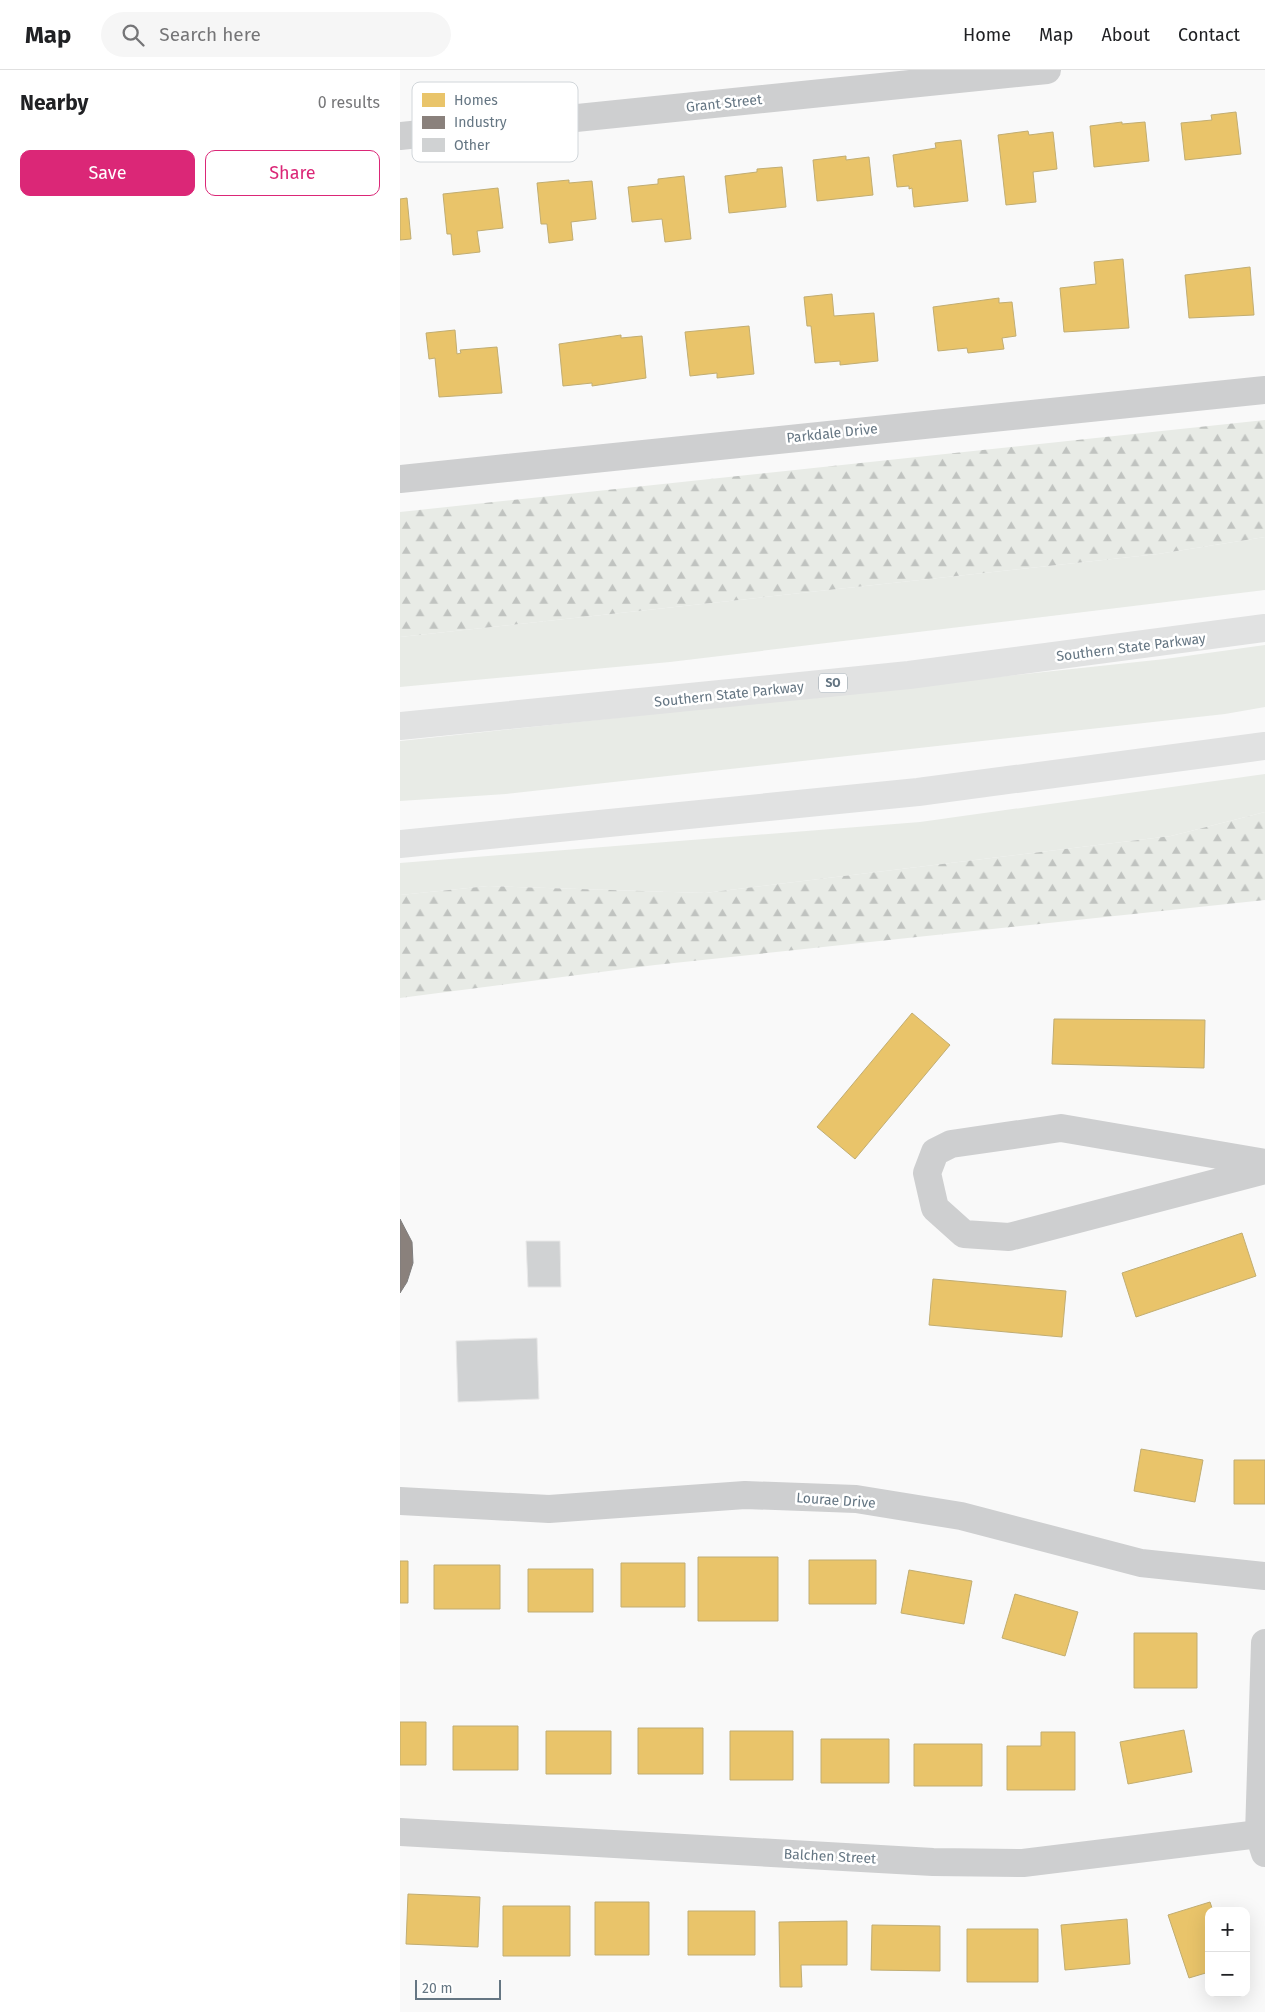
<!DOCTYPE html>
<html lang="en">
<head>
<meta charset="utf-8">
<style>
	:root { --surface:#fff; --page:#f6f6f6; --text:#202124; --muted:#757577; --line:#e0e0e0; --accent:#db2777 }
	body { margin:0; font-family:"Fira Sans",sans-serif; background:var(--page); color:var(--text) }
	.controls { position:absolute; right:15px; bottom:15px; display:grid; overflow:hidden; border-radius:10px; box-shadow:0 5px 20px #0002 }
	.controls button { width:45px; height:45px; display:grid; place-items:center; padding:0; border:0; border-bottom:1px solid var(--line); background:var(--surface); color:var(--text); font:25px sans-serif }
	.scale { position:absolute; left:15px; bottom:12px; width:86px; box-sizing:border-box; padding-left:5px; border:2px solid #657683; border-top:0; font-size:14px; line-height:18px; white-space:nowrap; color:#657683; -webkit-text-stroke:4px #fff; paint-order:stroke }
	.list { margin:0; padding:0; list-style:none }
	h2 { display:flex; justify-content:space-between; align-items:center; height:65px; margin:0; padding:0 20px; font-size:21px }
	h2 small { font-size:16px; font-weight:400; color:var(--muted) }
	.actions { display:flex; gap:10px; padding:15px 20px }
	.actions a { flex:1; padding:11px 0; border:1px solid var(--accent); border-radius:10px; text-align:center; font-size:18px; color:var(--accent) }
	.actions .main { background:var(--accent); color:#fff }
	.icon { flex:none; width:28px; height:28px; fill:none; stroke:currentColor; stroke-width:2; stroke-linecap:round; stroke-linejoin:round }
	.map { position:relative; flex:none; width:865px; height:1942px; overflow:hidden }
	header { display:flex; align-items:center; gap:30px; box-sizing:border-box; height:70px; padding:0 25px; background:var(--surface); border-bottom:1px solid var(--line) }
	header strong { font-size:24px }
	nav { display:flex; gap:28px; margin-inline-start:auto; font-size:18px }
	.search { width:350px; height:45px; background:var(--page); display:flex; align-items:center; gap:12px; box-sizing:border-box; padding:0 18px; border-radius:28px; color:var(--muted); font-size:19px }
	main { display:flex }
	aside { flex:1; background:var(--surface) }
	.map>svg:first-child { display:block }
</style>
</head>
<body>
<header>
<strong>Map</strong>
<div class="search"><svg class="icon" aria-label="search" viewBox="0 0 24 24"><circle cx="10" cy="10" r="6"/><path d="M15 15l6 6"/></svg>Search here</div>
<nav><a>Home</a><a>Map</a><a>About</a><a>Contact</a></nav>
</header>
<main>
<aside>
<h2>Nearby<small>0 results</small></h2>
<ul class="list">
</ul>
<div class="actions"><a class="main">Save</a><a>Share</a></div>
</aside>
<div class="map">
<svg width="865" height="1942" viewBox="0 0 865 1942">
	<defs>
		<pattern id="forest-firs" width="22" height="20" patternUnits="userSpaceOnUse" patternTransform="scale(1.25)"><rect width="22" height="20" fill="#e8ebe6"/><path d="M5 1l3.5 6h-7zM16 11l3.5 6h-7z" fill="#c0c3c0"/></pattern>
	</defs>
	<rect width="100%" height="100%" fill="#f9f9f9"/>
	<path fill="#e8ebe6" d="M865 467V520L270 592 0 617V567L758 484Z
		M865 575V637L825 644 106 724 0 731V671L765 589Z
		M865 704V742L771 766 305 823 88 816 0 825V793L520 752Z"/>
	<path fill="url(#forest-firs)" d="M865 350V467L758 484 0 567V442Z
		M865 742V830L255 895 0 928V825L88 816 305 823 771 766Z"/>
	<path fill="#e9c46a" stroke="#c1ad72" d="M836 42 841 84 785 90 781 53 812 50 811 45Z
		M722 52V54L745 52 749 91 694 97 690 56Z
		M628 61 629 65 653 62 657 99 633 102 636 132 606 135 598 65Z
		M561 70 568 131 514 137 512 118 509 119V116L497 117 493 85 536 78 535 73Z
		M446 86V90L469 87 473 125 417 131 413 90Z
		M382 97 386 137 329 143 325 106 357 102V99Z
		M284 106 291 169 265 172 262 149 232 152 228 117 258 114V109Z
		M169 110V113L192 111 196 149 171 152 173 170 149 173 147 154H141L137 113Z
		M98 118 103 158 77 161 80 182 53 185 51 164H47L43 124Z
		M7 128 11 169 0 170V129Z
		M723 189 729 258 664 262 660 218 696 214 694 192Z
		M850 197 854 245 789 248 785 205Z
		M432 224 434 246 474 243 478 291 440 295V291L415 293 411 256H407L404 227Z
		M599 228V233L612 232 616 266 602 268 604 279 568 283 567 278 538 281 533 237Z
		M349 256 354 304 317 308V303L290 306 285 262Z
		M55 260 57 284 61 283 60 280 97 277 102 323 39 327 35 288 29 289 26 263Z
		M221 265V268L242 266 246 308 192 316V313L163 316 159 274Z
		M512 943 550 975 455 1089 417 1057Z
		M654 949 805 950 804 998 652 994Z
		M842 1163 856 1206 736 1247 722 1203Z
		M533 1209 666 1221 662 1267 529 1255Z
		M741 1379 803 1390 795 1432 734 1421Z
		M834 1390H865V1434H834Z
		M298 1487H378V1551H298Z
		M409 1490H476V1534H409Z
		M0 1491H8V1533H0Z
		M221 1493H285V1537H221Z
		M34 1495H100V1539H34Z
		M128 1499H193V1542H128Z
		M509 1500 572 1511 564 1554 501 1543Z
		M615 1524 678 1542 665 1586 602 1568Z
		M734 1563H797V1618H734Z
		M0 1652H26V1695H0Z
		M53 1656H118V1700H53Z
		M238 1658H303V1704H238Z
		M784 1660 792 1702 728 1714 720 1672Z
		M146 1661H211V1704H146Z
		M330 1661H393V1710H330Z
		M641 1662H675V1720H607V1676H641Z
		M421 1669H489V1713H421Z
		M514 1674H582V1716H514Z
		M8 1824 80 1827 78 1877 6 1874Z
		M195 1832H249V1885H195Z
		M810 1832 813 1841H809V1902L789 1908 768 1845Z
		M103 1836H170V1886H103Z
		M288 1841H355V1885H288Z
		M727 1849 730 1894 665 1900 661 1855Z
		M447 1851V1895H401L402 1917H380L379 1852Z
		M472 1855 540 1856V1901L471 1900Z
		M567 1859H638V1912H567Z"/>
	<path fill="#8a817c" stroke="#7f7e7e" d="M0 1149 12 1172 13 1193 7 1212 0 1223Z"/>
	<path fill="#d0d2d3" stroke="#e8e8e8" d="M126 1171H160L161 1217H128Z
		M137 1268 139 1329 58 1332 56 1271Z"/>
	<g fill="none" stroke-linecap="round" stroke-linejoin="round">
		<path stroke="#cecfd0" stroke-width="28" d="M0 66 647 0
			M0 409 865 320
			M865 1093 661 1058 551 1074 535 1082 527 1103 535 1138 564 1164 609 1167 865 1100
			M0 1431 149 1439 345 1425 456 1429 561 1446 741 1493 865 1506
			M865 1573 859 1764 865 1783
			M0 1762 533 1792 623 1793 859 1764"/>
		<path stroke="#e1e2e2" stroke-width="28" d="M0 656 509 605 865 558
			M0 774 518 722 865 676"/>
	</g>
	<g text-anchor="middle" stroke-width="5" stroke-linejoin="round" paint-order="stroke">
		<rect fill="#fff" stroke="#939fa8" stroke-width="1" x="419" y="603.5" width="28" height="19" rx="4"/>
		<g font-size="12" font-weight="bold" fill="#657683">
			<text x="433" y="617">SO</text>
		</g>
		<g font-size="14" fill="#657683" stroke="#fff">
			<text transform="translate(324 33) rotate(-6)" y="5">Grant Street</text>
			<text transform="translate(432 363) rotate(-6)" y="5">Parkdale Drive</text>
			<text transform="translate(731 577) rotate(-7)" y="5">Southern State Parkway</text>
			<text transform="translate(329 624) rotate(-6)" y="5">Southern State Parkway</text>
			<text transform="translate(436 1430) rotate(4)" y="5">Lourae Drive</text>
			<text transform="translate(430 1786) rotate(3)" y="5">Balchen Street</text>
		</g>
	</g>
	<rect x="12" y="12" width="166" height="80" rx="8" fill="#fff" stroke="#d1d6da" stroke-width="1"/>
	<rect x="22" y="23" width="23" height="14" fill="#e9c46a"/>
	<rect x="22" y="46" width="23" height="13" fill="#8a817c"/>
	<rect x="22" y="68" width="23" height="14" fill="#d0d2d3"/>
	<g font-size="14" fill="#657683">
		<text x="54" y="35">Homes</text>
		<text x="54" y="57">Industry</text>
		<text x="54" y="80">Other</text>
	</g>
</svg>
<div class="controls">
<button>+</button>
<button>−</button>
</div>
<div class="scale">20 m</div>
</div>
</main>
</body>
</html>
